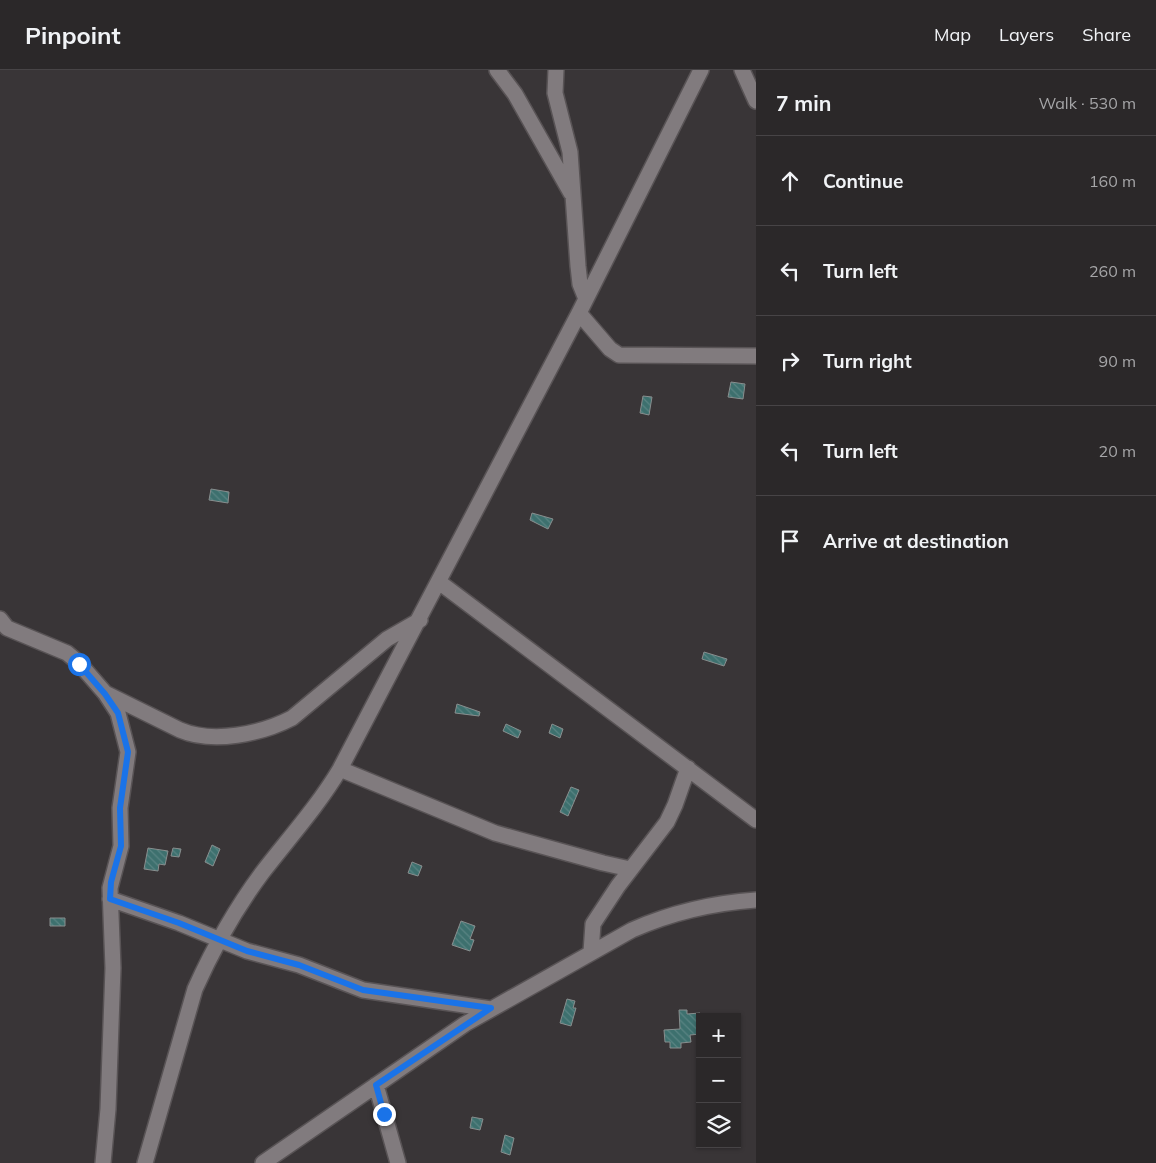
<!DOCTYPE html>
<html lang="en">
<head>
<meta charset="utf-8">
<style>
	:root { --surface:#2b2829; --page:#373435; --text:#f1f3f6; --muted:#a6a6a8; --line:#474446 }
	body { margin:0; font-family:Mulish,sans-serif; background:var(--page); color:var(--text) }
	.controls { position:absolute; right:15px; bottom:15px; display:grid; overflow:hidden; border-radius:0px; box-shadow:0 1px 4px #0004 }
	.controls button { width:45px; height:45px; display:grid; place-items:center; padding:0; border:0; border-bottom:1px solid var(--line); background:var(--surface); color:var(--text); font:25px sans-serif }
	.stop { position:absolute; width:15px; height:15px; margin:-11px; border:4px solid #1a73e8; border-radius:50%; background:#fff }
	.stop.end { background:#1a73e8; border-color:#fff; box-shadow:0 1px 5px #0008 }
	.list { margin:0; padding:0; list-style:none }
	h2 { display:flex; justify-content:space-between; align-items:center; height:65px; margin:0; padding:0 20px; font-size:21px }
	h2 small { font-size:16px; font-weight:400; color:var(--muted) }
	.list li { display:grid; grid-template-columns:32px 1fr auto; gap:15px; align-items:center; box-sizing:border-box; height:90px; padding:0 20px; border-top:1px solid var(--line) }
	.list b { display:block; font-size:19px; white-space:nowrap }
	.list em { font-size:16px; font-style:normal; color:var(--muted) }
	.icon { flex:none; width:28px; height:28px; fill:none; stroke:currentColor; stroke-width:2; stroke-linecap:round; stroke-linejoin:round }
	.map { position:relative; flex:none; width:756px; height:1093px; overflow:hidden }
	header { display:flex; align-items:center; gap:30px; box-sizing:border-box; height:70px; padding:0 25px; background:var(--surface); border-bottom:1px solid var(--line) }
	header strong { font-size:24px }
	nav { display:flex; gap:28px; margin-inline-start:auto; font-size:18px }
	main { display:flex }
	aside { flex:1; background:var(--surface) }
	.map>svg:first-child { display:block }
</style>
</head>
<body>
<header>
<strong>Pinpoint</strong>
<nav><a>Map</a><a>Layers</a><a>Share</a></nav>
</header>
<main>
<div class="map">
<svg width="756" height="1093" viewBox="0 0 756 1093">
	<defs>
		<pattern id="building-back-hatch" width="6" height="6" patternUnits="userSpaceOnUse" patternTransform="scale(1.25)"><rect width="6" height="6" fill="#3d706e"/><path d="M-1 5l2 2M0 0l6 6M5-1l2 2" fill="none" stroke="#598483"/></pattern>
	</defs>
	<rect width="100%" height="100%" fill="#393537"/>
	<path fill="url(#building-back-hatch)" stroke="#888e8e" d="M731 312 745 314 743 329 728 327Z
		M643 326 652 327 649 345 640 343Z
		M211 419 229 422 228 433 209 430Z
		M532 443 553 449 548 459 530 450Z
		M704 582 727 589 724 596 702 589Z
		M457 634 480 642 479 646 455 643Z
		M506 654 521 661 518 668 503 661Z
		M552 654 563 659 560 668 549 663Z
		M571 717 579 720 568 746 560 742Z
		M212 775 220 779 213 796 205 792Z
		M148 778 168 781 165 795 159 794 158 801 144 799Z
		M173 778 181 779 179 787 171 786Z
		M412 792 422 796 418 806 408 803Z
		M50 848H65V856H50Z
		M461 851 475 856 470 869 474 870 470 881 452 875Z
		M567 929 575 931 573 938H576L571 956 560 953Z
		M679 940H687V944L700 943V964L690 965 691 972 681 973V978H670V972H665L664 960 680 959Z
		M472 1047 483 1049 480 1060 470 1058Z
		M505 1065 514 1068 510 1085 501 1082Z"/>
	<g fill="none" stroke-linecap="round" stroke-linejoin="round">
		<defs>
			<path id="minor" d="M497 0 515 24 571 123
				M556 0 555 23 570 82 578 196 580 214 586 229
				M742 0 756 31
				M579 243 610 279 619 285 756 286
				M439 512 756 750
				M0 549 7 558 67 583 79 593 105 623 180 660C213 674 261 664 292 648L387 569 420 550
				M340 699 495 763 603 793 630 799
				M110 829 179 853 247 881 299 895 363 920 491 939
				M591 882 593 854 618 816 667 752 675 735 688 698
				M376 1015 398 1093
				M103 1093 108 1039 113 898 110 818 121 776 120 738 128 682 118 643 105 623
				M145 1093 195 919C213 879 236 838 262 803 289 768 318 736 340 699L579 243 701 0
				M263 1093 465 954 632 860C673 842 712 833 756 830"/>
		</defs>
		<use href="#minor" stroke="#585355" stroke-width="18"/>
		<use href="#minor" stroke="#817b7e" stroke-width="15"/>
	</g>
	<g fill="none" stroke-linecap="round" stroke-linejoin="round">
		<path stroke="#1a73e8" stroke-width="6" d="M79 594 105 624 118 643 128 682 120 738 121 776 111 812 110 829 179 853 247 881 299 895 363 920 491 938 376 1015 384 1044"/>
	</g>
</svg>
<div class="controls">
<button>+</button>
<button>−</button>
<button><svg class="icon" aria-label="layers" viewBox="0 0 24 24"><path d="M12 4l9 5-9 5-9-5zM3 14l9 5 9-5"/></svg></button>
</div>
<div class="stop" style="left:79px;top:594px"></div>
<div class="stop end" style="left:384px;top:1044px"></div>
</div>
<aside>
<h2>7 min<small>Walk · 530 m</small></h2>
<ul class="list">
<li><svg class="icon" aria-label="ahead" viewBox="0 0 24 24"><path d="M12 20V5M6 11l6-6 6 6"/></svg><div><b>Continue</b></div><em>160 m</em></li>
<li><svg class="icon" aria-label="left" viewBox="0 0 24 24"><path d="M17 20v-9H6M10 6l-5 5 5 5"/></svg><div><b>Turn left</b></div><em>260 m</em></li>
<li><svg class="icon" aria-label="right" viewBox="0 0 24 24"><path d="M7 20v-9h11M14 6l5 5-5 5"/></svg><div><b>Turn right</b></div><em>90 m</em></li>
<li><svg class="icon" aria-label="left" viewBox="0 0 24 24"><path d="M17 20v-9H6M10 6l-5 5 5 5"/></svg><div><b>Turn left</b></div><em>20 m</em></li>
<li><svg class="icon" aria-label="arrive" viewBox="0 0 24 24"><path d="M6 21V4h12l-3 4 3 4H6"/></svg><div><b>Arrive at destination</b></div></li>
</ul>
</aside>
</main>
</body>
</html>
